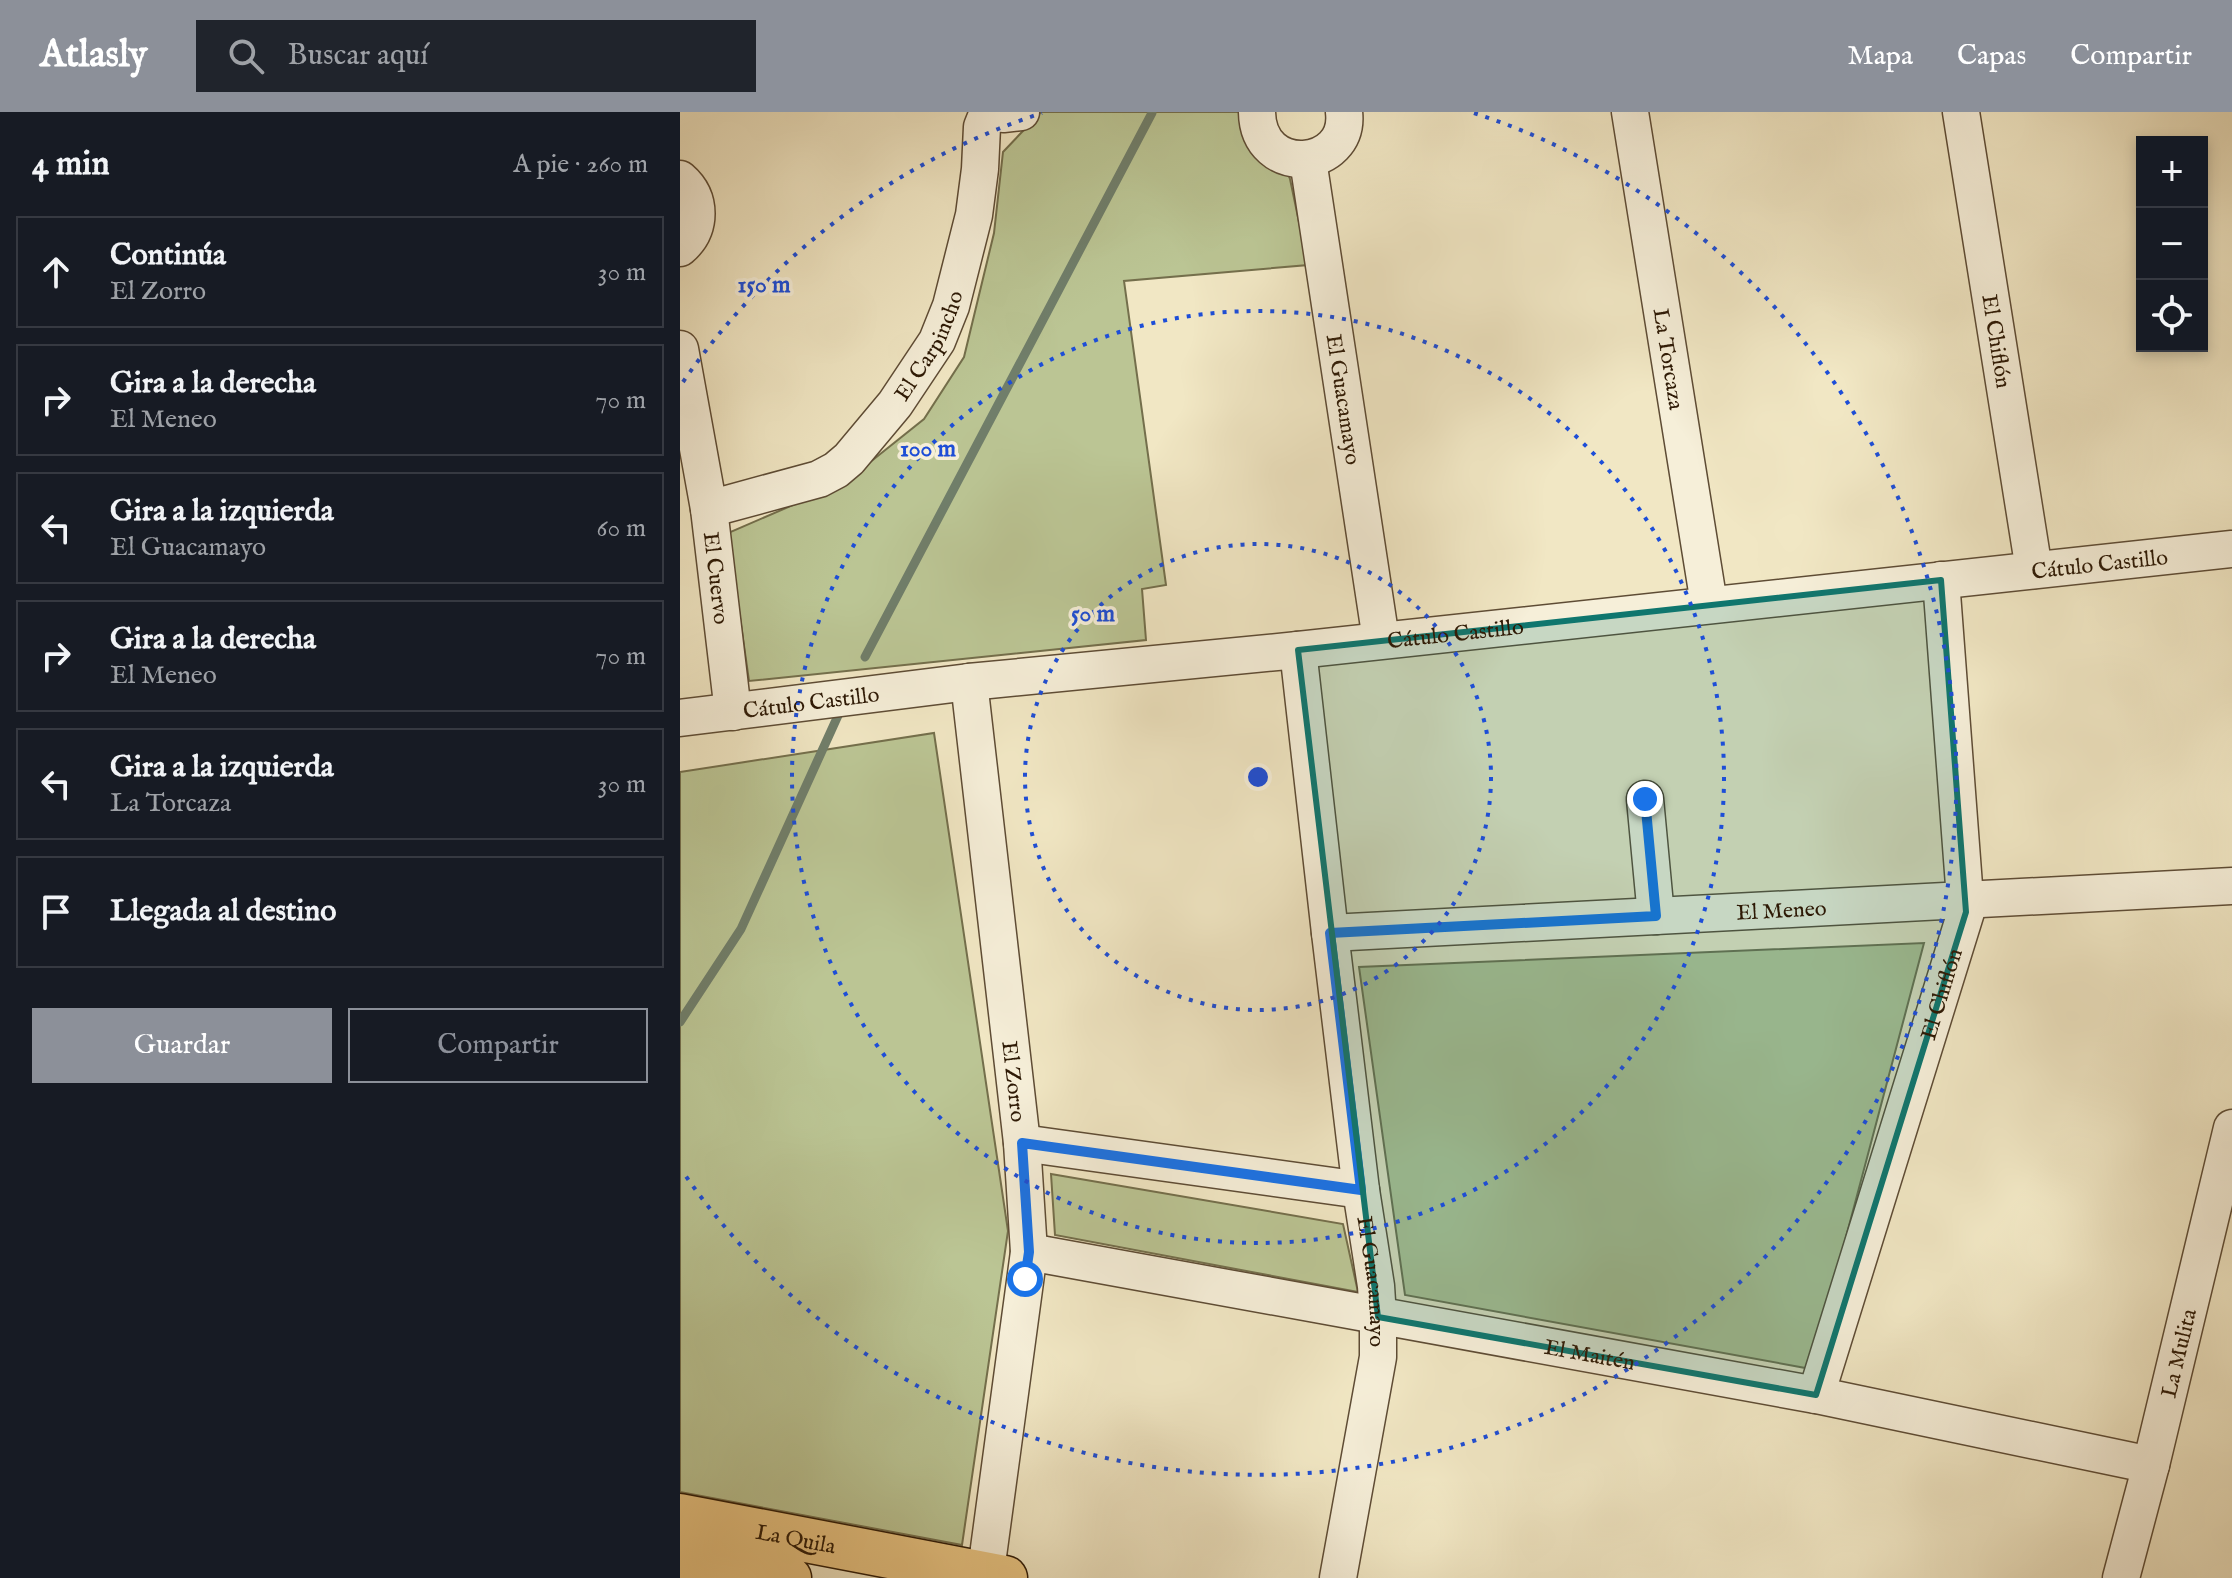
<!DOCTYPE html>
<html lang="es">
<head>
<meta charset="utf-8">
<style>
	:root { --surface:#171b24; --page:#20242c; --text:#f1f3f6; --muted:#9ea1a6; --line:#363941; --accent:#8c9099 }
	body { margin:0; font-family:"IM FELL English",serif; background:var(--page); color:var(--text) }
	.controls { position:absolute; right:24px; top:24px; display:grid; overflow:hidden; border-radius:0px; box-shadow:0 4px 12px #0003 }
	.controls button { width:72px; height:72px; display:grid; place-items:center; padding:0; border:0; border-bottom:2px solid var(--line); background:var(--surface); color:var(--text); font:40px sans-serif }
	.stop { position:absolute; width:24px; height:24px; margin:-18px; border:6px solid #1a73e8; border-radius:50%; background:#fff }
	.stop.end { background:#1a73e8; border-color:#fff; box-shadow:0 2px 8px #0008 }
	.list { margin:0; padding:0; list-style:none }
	h2 { display:flex; justify-content:space-between; align-items:center; height:104px; margin:0; padding:0 32px; font-size:34px }
	h2 small { font-size:26px; font-weight:400; color:var(--muted) }
	.list li { display:grid; grid-template-columns:52px 1fr auto; gap:24px; align-items:center; box-sizing:border-box; height:112px; margin:0 16px 16px; padding:0 16px; border:2px solid var(--line); border-radius:0px }
	.list b { display:block; font-size:30px; white-space:nowrap }
	.list p { margin:0; font-size:26px; white-space:nowrap; color:var(--muted) }
	.list em { font-size:26px; font-style:normal; color:var(--muted) }
	.actions { display:flex; gap:16px; padding:24px 32px }
	.actions a { flex:1; padding:18px 0; border:2px solid var(--accent); border-radius:0px; text-align:center; font-size:28px; color:var(--accent) }
	.actions .main { background:var(--accent); color:#fff }
	.icon { flex:none; width:44px; height:44px; fill:none; stroke:currentColor; stroke-width:2; stroke-linecap:round; stroke-linejoin:round }
	.map { position:relative; flex:none; width:1552px; height:1466px; overflow:hidden }
	header { display:flex; align-items:center; gap:48px; box-sizing:border-box; height:112px; padding:0 40px; background:var(--accent); color:#fff }
	header strong { font-size:38px }
	nav { display:flex; gap:44px; margin-inline-start:auto; font-size:28px }
	.search { width:560px; height:72px; background:var(--page); display:flex; align-items:center; gap:20px; box-sizing:border-box; padding:0 28px; border-radius:0px; color:var(--muted); font-size:30px }
	main { display:flex }
	aside { flex:1; background:var(--surface) }
	.map>svg:first-child { display:block }
</style>
</head>
<body>
<header>
<strong>Atlasly</strong>
<div class="search"><svg class="icon" aria-label="search" viewBox="0 0 24 24"><circle cx="10" cy="10" r="6"/><path d="M15 15l6 6"/></svg>Buscar aquí</div>
<nav><a>Mapa</a><a>Capas</a><a>Compartir</a></nav>
</header>
<main>
<aside>
<h2>4 min<small>A pie · 260 m</small></h2>
<ul class="list">
<li><svg class="icon" aria-label="ahead" viewBox="0 0 24 24"><path d="M12 20V5M6 11l6-6 6 6"/></svg><div><b>Continúa</b><p>El Zorro</p></div><em>30 m</em></li>
<li><svg class="icon" aria-label="right" viewBox="0 0 24 24"><path d="M7 20v-9h11M14 6l5 5-5 5"/></svg><div><b>Gira a la derecha</b><p>El Meneo</p></div><em>70 m</em></li>
<li><svg class="icon" aria-label="left" viewBox="0 0 24 24"><path d="M17 20v-9H6M10 6l-5 5 5 5"/></svg><div><b>Gira a la izquierda</b><p>El Guacamayo</p></div><em>60 m</em></li>
<li><svg class="icon" aria-label="right" viewBox="0 0 24 24"><path d="M7 20v-9h11M14 6l5 5-5 5"/></svg><div><b>Gira a la derecha</b><p>El Meneo</p></div><em>70 m</em></li>
<li><svg class="icon" aria-label="left" viewBox="0 0 24 24"><path d="M17 20v-9H6M10 6l-5 5 5 5"/></svg><div><b>Gira a la izquierda</b><p>La Torcaza</p></div><em>30 m</em></li>
<li><svg class="icon" aria-label="arrive" viewBox="0 0 24 24"><path d="M6 21V4h12l-3 4 3 4H6"/></svg><div><b>Llegada al destino</b></div></li>
</ul>
<div class="actions"><a class="main">Guardar</a><a>Compartir</a></div>
</aside>
<div class="map">
<svg width="1552" height="1466" viewBox="0 0 1552 1466">
	<rect width="100%" height="100%" fill="#f1e7c4"/>
	<filter id="stains"><feTurbulence type="fractalNoise" baseFrequency=".0025" numOctaves="4"/><feColorMatrix values="0 0 0 0 .2 0 0 0 0 .09 0 0 0 0 .02 0 0 0 .5 -.17"/></filter>
	<radialGradient id="worn" r=".72"><stop offset=".6" stop-color="#630" stop-opacity="0"/><stop offset="1" stop-color="#630" stop-opacity=".3"/></radialGradient>
	<path fill="#bbc594" stroke="#746f4c" stroke-width="2" d="M361 0H571L605 54 610 67 628 153 444 169 486 473 462 477 466 528 69 569 48 421 164 371 244 307 284 245 314 121 323 40Z
		M254 621 328 1119 282 1433 0 1380V660Z
		M1244 831 1131 1257 725 1183 679 855Z
		M371 1062 663 1112 678 1180 375 1123Z"/>
	<g fill="none" stroke-linecap="round" stroke-linejoin="round">
		<path stroke="#707e6a" stroke-width="9" d="M185 545 472 1
			M0 910 61 817 161 597"/>
		<defs>
			<g id="minor">
				<path d="M318 0 323 2 341 0"/>
				<path d="M577 0C578 67 671 58 664 0"/>
				<path id="s1" d="M950 0 1029 492"/>
				<path id="s2" d="M1281 0 1354 458"/>
				<path id="s3" d="M628 48 701 528"/>
				<path d="M0 67C22 86 22 117 0 136"/>
				<path id="s4" d="M0 237 29 397 53 600"/>
				<path id="s5" d="M29 397 139 367 156 358 169 347 215 292 257 229 271 194 294 103 300 57 302 15 308 0"/>
				<path id="s6" d="M618 538 650 821 681 1078 696 1174 698 1205V1245L658 1466"/>
				<path id="s7" d="M289 570 342 1031 349 1140 305 1466"/>
				<path id="s8" d="M0 606 289 570 618 538 1552 437"/>
				<path d="M965 687 976 804"/>
				<path id="s9" d="M650 821 1552 774"/>
				<path d="M342 1031 681 1078"/>
				<path id="s10" d="M349 1140 1136 1283 1471 1353"/>
				<path id="s11" d="M1136 1283 1286 800 1261 468"/>
				<path id="s12" d="M1441 1466 1471 1353 1552 1016"/>
			</g>
			<g id="major">
				<path id="s13" d="M0 1404 325 1466"/>
				<path d="M0 1445 109 1466"/>
			</g>
		</defs>
		<use href="#minor" stroke="#5e4c35" stroke-width="39"/>
		<use href="#major" stroke="#2d1905" stroke-width="47"/>
		<use href="#minor" stroke="#f6efd9" stroke-width="36"/>
		<use href="#major" stroke="#e8c482" stroke-width="44"/>
	</g>
	<g fill="none" stroke-linecap="round" stroke-linejoin="round">
		<path stroke="#1a73e8" stroke-width="10" d="M345 1167 349 1140 342 1031 681 1078 650 821 976 804 965 687"/>
	</g>
	<path fill="#0f766e" fill-opacity="0.2" stroke="#0f766e" stroke-width="6" stroke-linejoin="round" d="M1261 468 1286 800 1136 1283 698 1205 618 538Z"/>
	<g fill="none" stroke="#1d4ed8" stroke-width="4" stroke-dasharray="4 8">
		<circle cx="578" cy="665" r="233"/>
		<circle cx="578" cy="665" r="466"/>
		<path d="M3 270A698 698 0 0 1 362 1M794 1A698 698 0 1 1 3 1060"/>
	</g>
	<g text-anchor="middle" stroke-width="7" stroke-linejoin="round" paint-order="stroke">
		<g font-size="22" fill="#2d1905" stroke="#f6efd9">
			<text dy="8" stroke="none"><textPath href="#s2" startOffset="232">El Chiflón</textPath></text>
			<text dy="8" stroke="none"><textPath href="#s5" startOffset="290">El Carpincho</textPath></text>
			<text dy="8" stroke="none"><textPath href="#s1" startOffset="250">La Torcaza</textPath></text>
			<text dy="8" stroke="none"><textPath href="#s3" startOffset="242">El Guacamayo</textPath></text>
			<text dy="8" stroke="none"><textPath href="#s8" startOffset="1428">Cátulo Castillo</textPath></text>
			<text dy="8" stroke="none"><textPath href="#s4" startOffset="232">El Cuervo</textPath></text>
			<text dy="8" stroke="none"><textPath href="#s8" startOffset="780">Cátulo Castillo</textPath></text>
			<text dy="8" stroke="none"><textPath href="#s8" startOffset="132">Cátulo Castillo</textPath></text>
			<text dy="8" stroke="none"><textPath href="#s9" startOffset="452">El Meneo</textPath></text>
			<text dy="8" stroke="none"><textPath href="#s11" startOffset="420">El Chiflón</textPath></text>
			<text dy="8" stroke="none"><textPath href="#s7" startOffset="402">El Zorro</textPath></text>
			<text dy="8" stroke="none"><textPath href="#s6" startOffset="636">El Guacamayo</textPath></text>
			<text dy="8" stroke="none"><textPath href="#s12" startOffset="232">La Mulita</textPath></text>
			<text dy="8" stroke="none"><textPath href="#s10" startOffset="570">El Maitén</textPath></text>
			<text dy="8" stroke="none"><textPath href="#s13" startOffset="118">La Quila</textPath></text>
		</g>
	</g>
	<circle cx="578" cy="665" r="12" fill="#1d4ed8" stroke="#f6efd9" stroke-width="4"/>
	<g font-size="24" text-anchor="middle" font-weight="bold" fill="#1d4ed8" stroke="#f6efd9" stroke-width="7" stroke-linejoin="round" paint-order="stroke">
		<text x="84" y="180">150 m</text>
		<text x="248" y="344">100 m</text>
		<text x="413" y="509">50 m</text>
	</g>
	<rect width="100%" height="100%" filter="url(#stains)"/>
	<rect width="100%" height="100%" fill="url(#worn)"/>
</svg>
<div class="controls">
<button>+</button>
<button>−</button>
<button><svg class="icon" aria-label="locate" viewBox="0 0 24 24"><circle cx="12" cy="12" r="6"/><path d="M12 2v4M12 18v4M2 12h4M18 12h4"/></svg></button>
</div>
<div class="stop" style="left:345px;top:1167px"></div>
<div class="stop end" style="left:965px;top:687px"></div>
</div>
</main>
</body>
</html>
